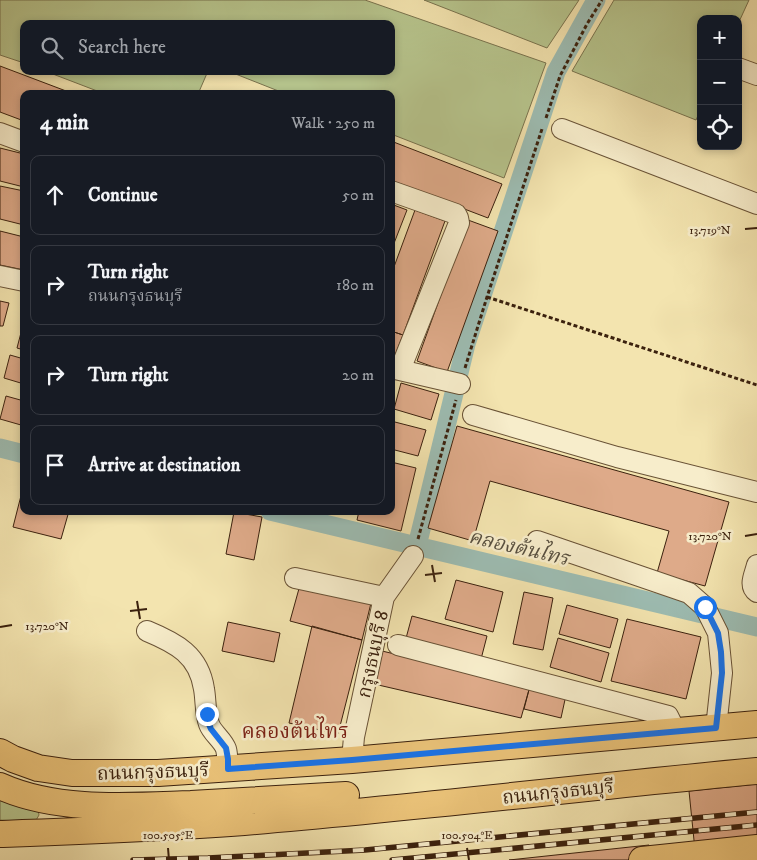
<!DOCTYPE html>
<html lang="en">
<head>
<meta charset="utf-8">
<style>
	:root { --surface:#171b24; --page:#20242c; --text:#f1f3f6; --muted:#9ea1a6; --line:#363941 }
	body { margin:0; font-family:"IM FELL DW Pica","Noto Serif Thai",serif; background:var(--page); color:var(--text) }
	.controls { position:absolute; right:15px; top:15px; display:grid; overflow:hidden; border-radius:10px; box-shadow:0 2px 8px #0003 }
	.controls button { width:45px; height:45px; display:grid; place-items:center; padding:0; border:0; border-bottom:1px solid var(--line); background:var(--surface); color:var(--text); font:25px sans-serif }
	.stop { position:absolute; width:15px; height:15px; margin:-11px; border:4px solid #1a73e8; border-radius:50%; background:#fff }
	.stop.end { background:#1a73e8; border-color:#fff; box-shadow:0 1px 5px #0008 }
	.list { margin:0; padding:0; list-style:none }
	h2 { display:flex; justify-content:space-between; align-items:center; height:65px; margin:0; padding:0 20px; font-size:21px }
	h2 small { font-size:16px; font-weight:400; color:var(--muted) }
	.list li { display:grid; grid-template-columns:32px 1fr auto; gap:15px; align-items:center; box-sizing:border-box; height:80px; margin:0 10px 10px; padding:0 10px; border:1px solid var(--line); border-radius:10px }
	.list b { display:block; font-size:19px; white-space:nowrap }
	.list p { margin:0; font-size:16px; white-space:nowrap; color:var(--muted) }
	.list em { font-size:16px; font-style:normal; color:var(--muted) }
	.icon { flex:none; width:28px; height:28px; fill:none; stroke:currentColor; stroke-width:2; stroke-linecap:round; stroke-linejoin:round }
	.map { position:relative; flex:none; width:757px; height:860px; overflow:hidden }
	.search { position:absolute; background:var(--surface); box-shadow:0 2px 8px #0003; left:20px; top:20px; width:375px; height:55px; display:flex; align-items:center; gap:12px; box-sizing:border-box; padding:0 18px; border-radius:10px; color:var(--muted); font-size:19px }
	.panel { position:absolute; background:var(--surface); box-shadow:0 2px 8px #0003; left:20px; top:90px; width:375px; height:425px; border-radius:10px }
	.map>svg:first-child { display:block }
</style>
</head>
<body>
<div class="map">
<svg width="757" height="860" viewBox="0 0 757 860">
	<rect width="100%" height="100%" fill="#f3e4af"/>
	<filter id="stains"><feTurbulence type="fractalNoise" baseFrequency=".004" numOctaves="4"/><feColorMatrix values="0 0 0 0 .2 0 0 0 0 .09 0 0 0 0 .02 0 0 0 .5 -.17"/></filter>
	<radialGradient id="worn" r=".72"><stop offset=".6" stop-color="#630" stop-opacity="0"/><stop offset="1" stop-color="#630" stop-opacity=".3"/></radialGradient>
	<path fill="#b7c58d" stroke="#79734e" d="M0 0H365L546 63 504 178 391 134V94H286L228 71H391V24H24V63L0 55Z
		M424 0H579L547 48Z
		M614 0H749L738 24V19H701V109L696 120 572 71Z
		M45 71H208L198 94H105Z
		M0 792 37 805 39 815 35 822 0 820Z"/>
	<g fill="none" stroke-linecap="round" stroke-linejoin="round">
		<path stroke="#9dbdb3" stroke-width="19" d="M0 448 24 454
			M270 511 757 627
			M417 546 466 344 556 72 596 0"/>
	</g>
	<path fill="#deaa89" stroke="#3b210e" d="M0 66 74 94H24V121L0 112Z
		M391 141 502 184 488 218 391 181Z
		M0 148 24 154V187L0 181Z
		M0 186 24 191V225L0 219Z
		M391 204 407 210 391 251Z
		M415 210 445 221 403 335 391 331V275Z
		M468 220 498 231 447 372 417 361Z
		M0 231 24 237V270L0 265Z
		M0 301 9 303 3 326H0Z
		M23 325H24V350L17 348Z
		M391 331 403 335 394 358 391 357Z
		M10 355 24 359V384L4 378Z
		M401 383 439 394 431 420 394 409Z
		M6 396 24 401V417L21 425 0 419Z
		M391 421 426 430 418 456 391 449Z
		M457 426 729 502 705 586 657 573 669 531 490 481 473 541 428 528Z
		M391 462 416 468 401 531 357 520 359 511H391Z
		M24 484V511H69L61 539 13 527Z
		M234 512 262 517 254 560 226 554Z
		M456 580 503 592 493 632 445 619Z
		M300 585 371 603 362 640 290 621Z
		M524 592 553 598 543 650 513 644Z
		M567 605 618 619 610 648 559 634Z
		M412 616 487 636 480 663 405 642Z
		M627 619 701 637 686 699 611 681Z
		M228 622 280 633 274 662 222 651Z
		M312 626 362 640 338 734 289 723Z
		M558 638 609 653 601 682 550 667Z
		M382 651 530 686 521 718 374 684Z
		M530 686 566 695 561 718 524 709Z
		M757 784V855L696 860 689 791Z
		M649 845 650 860H509Z"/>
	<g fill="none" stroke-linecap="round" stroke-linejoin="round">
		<defs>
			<path id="minor" d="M738 68 757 75
				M562 129 757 204
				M0 133 24 142
				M391 191 456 214 458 218 459 223 400 370
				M0 276 24 281
				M391 368 460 384
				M473 415 617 457 757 492
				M537 541 689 593 705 607 718 633 722 673 716 728
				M757 565C755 574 748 586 757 592
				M295 578 384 597
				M147 631C176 643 199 655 204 689 206 700 205 713 209 724 212 733 223 740 226 749 228 756 227 762 227 769
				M398 645 668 716 676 732
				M352 760 354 737 384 597 413 556"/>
			<path id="major" d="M0 752 13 759 38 768 72 773H158L352 760 757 724
				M0 786C58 812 129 806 191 804 243 801 295 798 346 795
				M0 834C81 831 163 828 244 822 415 808 586 787 757 771
				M642 860 757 848"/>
		</defs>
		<use href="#minor" stroke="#695236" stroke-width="22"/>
		<use href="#major" stroke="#3b210e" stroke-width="28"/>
		<path stroke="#3b210e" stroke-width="3" stroke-dasharray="4 2.5" stroke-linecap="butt" d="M546 118 560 76 587 24 602 0
			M487 297 757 385
			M465 368 487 297 542 129
			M418 539 456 400"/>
		<use href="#minor" stroke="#f7edcb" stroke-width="20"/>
		<use href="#major" stroke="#eac278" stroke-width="26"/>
		<defs>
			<path id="rail" d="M133 860 208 858 365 850 757 812
				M392 860 757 825"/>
		</defs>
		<use href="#rail" stroke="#3b210e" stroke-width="5.5"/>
		<use href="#rail" stroke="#f7edcb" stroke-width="4" stroke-dasharray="11" stroke-linecap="butt"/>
	</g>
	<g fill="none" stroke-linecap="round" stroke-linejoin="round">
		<path stroke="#1a73e8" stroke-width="6" d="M207 714 208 722 211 729 226 748 228 759V769L352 760 716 728 722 673 721 652 718 633 705 607"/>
	</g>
	<path fill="none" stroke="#3b210e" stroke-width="2" d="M745 229 757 228M745 536 757 534M432 565 435 582M425 575 442 573M137 601 140 619M130 611 147 609M0 627 12 625M168 848 169 860M467 848 469 860"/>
	<g text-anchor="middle" stroke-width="5" stroke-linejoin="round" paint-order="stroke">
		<g font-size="19" fill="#3b210e" stroke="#f7edcb">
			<text transform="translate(372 654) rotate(-78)" y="7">กรุงธนบุรี 8</text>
			<text transform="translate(153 771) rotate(-2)" y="7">ถนนกรุงธนบุรี</text>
			<text transform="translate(558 791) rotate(-6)" y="7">ถนนกรุงธนบุรี</text>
		</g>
		<g font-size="20" font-style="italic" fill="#585040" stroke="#f7edcb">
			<text transform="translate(519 547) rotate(13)" y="7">คลองต้นไทร</text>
		</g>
		<g font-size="21" fill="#7a1f14" stroke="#f7edcb">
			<text x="295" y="738">คลองต้นไทร</text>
		</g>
	</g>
	<g font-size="12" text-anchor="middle" fill="#3b210e" stroke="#f7edcb" stroke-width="5" stroke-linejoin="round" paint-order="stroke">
		<text x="710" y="234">13.719°N</text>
		<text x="710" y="540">13.720°N</text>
		<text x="47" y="630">13.720°N</text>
		<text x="168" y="839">100.505°E</text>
		<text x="467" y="839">100.504°E</text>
	</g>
	<rect width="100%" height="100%" filter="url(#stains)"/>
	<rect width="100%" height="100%" fill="url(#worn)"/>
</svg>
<div class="controls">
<button>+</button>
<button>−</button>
<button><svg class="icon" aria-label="locate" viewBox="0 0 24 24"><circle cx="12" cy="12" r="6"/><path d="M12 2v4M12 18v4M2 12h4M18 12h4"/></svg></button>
</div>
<div class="stop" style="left:705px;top:607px"></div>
<div class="stop end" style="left:207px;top:714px"></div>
<div class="search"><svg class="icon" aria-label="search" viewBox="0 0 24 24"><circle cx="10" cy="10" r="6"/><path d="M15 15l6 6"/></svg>Search here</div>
<section class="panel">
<h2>4 min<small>Walk · 250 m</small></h2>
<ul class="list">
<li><svg class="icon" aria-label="ahead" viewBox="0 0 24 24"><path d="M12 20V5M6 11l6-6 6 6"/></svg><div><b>Continue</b></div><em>50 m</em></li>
<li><svg class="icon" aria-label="right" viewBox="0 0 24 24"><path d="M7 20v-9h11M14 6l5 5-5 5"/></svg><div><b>Turn right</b><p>ถนนกรุงธนบุรี</p></div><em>180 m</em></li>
<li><svg class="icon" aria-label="right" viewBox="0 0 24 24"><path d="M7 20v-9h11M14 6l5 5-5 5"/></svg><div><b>Turn right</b></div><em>20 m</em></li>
<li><svg class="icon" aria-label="arrive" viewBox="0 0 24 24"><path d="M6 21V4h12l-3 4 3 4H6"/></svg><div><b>Arrive at destination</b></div></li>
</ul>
</section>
</div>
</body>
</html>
